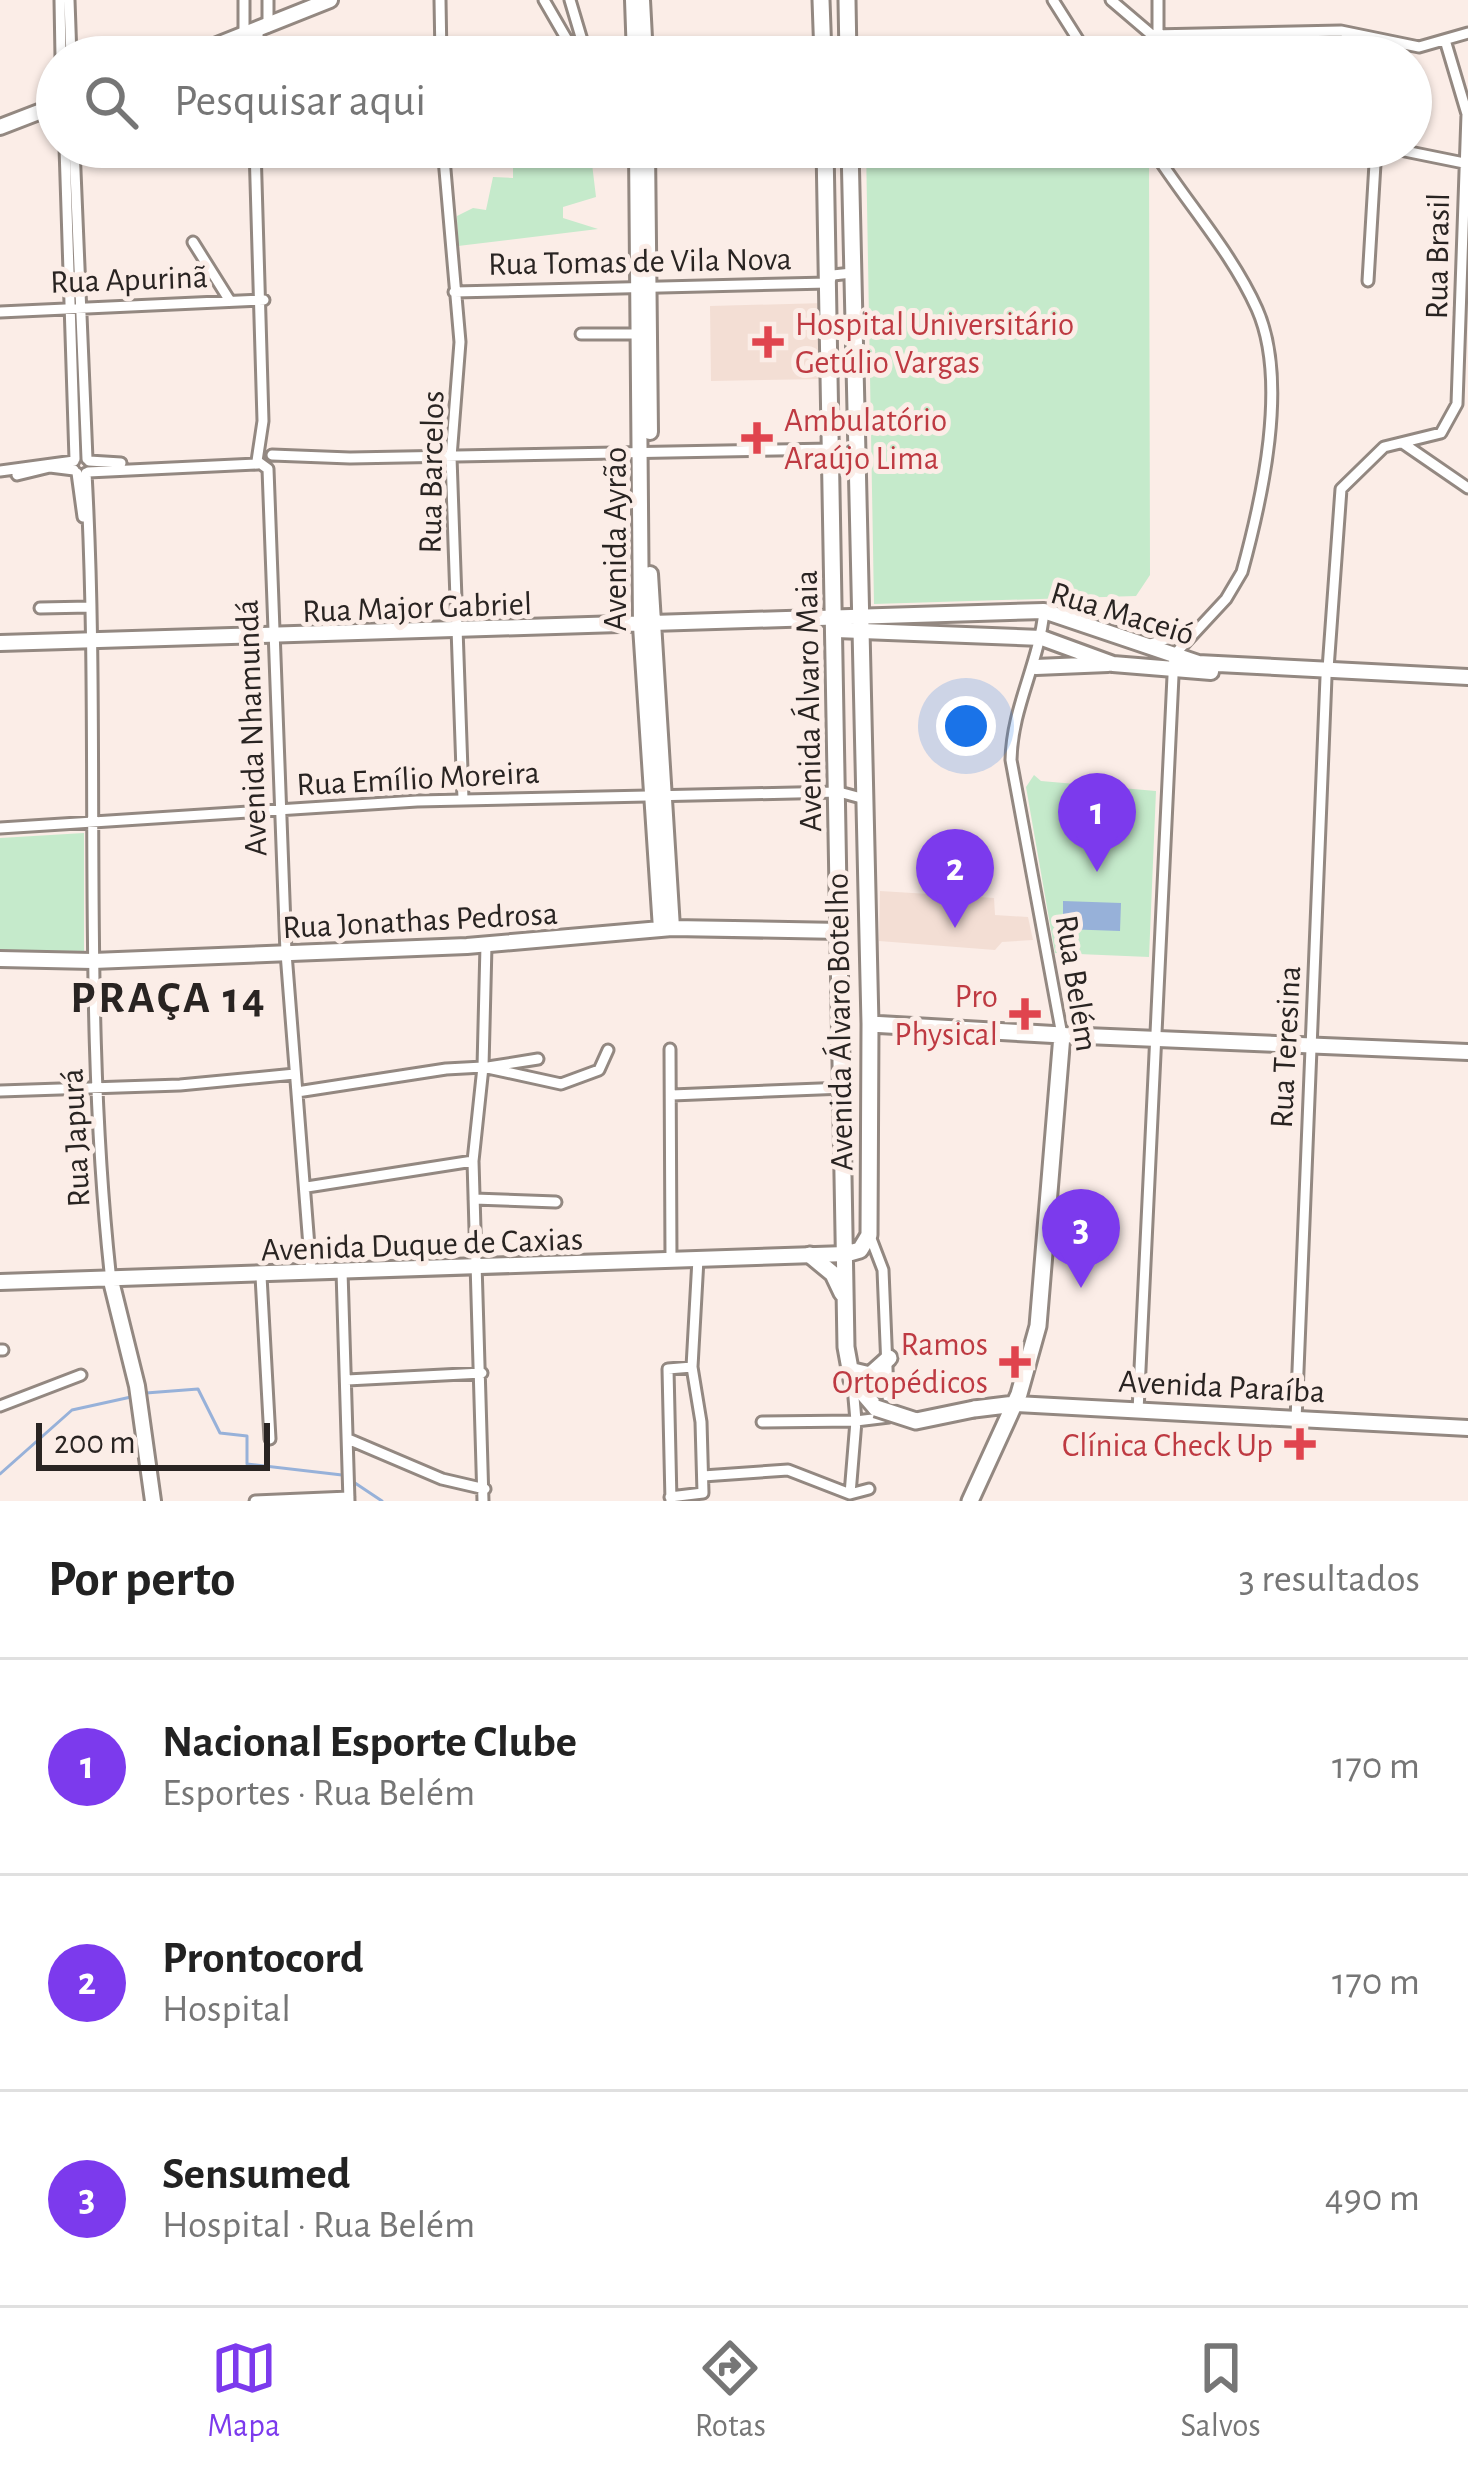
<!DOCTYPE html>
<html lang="pt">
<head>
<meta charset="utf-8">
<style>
	:root { --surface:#fff; --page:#f2f2f2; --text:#222; --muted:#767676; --line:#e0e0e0; --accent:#7c3aed }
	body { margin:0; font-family:"Alegreya Sans",sans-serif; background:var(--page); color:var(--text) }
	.scale { position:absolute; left:36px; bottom:30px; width:234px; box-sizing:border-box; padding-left:12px; border:6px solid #292422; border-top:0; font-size:33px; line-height:42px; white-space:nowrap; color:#292422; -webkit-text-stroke:9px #fbede7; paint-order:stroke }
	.you { position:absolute; left:966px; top:726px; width:42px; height:42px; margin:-30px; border:9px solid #fff; border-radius:50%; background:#1a73e8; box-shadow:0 0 0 18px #1a73e833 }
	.badge { display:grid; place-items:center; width:78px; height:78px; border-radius:50%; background:var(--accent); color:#fff; font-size:39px; font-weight:700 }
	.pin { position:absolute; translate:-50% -99px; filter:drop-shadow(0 3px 6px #0008) }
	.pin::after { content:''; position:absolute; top:63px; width:42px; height:36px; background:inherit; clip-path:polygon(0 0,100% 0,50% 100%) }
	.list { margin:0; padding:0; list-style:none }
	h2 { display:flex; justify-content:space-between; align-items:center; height:156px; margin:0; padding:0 48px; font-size:51px }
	h2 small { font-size:39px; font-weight:400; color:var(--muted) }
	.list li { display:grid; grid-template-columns:78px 1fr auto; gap:36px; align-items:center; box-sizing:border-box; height:216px; padding:0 48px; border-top:3px solid var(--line) }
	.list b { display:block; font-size:45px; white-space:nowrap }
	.list p { margin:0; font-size:39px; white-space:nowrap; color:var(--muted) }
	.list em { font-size:39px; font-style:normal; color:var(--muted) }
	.icon { flex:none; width:66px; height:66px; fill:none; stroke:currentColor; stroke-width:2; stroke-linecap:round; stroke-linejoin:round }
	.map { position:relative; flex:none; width:1468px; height:1501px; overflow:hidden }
	.search { position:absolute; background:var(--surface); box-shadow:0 3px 9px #0004; left:36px; right:36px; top:36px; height:132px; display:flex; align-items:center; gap:30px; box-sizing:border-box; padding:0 42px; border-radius:66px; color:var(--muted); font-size:45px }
	.sheet { height:804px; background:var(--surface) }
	nav { display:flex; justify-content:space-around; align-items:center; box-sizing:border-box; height:168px; border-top:3px solid var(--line); background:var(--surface); font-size:33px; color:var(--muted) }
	nav a { display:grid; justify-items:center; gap:6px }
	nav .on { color:var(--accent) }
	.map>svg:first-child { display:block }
</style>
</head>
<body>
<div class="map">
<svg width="1468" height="1501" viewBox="0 0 1468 1501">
	<rect width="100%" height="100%" fill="#fbede7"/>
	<path fill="#f3ded4" d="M825 303 826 379 711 381 710 306Z
		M880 891 994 898 995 915 1028 917 1033 940 1002 942 995 950 879 941Z"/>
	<path fill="#c5eacb" d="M513 147H590L596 197 563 207V218L598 229 458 246 457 216 473 208 486 210 493 177 513 178Z
		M866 147H1142L1149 156 1150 575 1136 596 874 604Z
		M1034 775 1041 781 1156 791 1149 957 1055 953 1026 787Z
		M84 833V953L0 952V838Z"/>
	<path fill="#97b1d9" d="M1063 901 1121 903 1120 931 1063 929Z"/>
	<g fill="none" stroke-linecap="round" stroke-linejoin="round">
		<path stroke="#97b1d9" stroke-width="3" d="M146 1393 198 1389 220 1433 247 1436V1464L342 1475
			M0 1474 72 1410 131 1397
			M355 1483 382 1501"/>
		<defs>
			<path id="street" d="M60 0 61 57
				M69 0 71 57
				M268 0V27
				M440 0 441 57
				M544 0 577 57
				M570 0 587 57
				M1053 0 1089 57
				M1111 0 1152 35 1341 31 1419 47 1468 33
				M1158 0V57
				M258 31V57
				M244 36V0
				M65 147 75 459
				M74 147 87 459
				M255 147 263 421 257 461 268 469
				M443 147 460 342 451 457 463 799
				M1385 147 1464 163
				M193 242 230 301
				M1368 281 1376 147
				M454 292 828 283 833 275 852 273
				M0 312 264 300
				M581 334H639
				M1404 444 1468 488
				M272 455 350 458 832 449 858 455
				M89 461 121 463
				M268 469 286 953 311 1272
				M0 471 74 461
				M88 472 258 464
				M77 473 83 517
				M86 473C101 742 81 1012 111 1281
				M17 475 50 467 74 470
				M40 608 90 607
				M1044 611C1039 664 1012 707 1011 760L1062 1035
				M1150 644 1191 632
				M1328 669 1341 489 1384 447 1441 433 1457 404 1467 114 1445 40
				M0 828 417 801 839 792 865 799
				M670 1049 671 1260
				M488 1067 538 1059
				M0 1091 180 1085 295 1074
				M297 1092 446 1069 483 1067 561 1084 599 1070 608 1050
				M672 1095 845 1088
				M307 1187 473 1161
				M474 1199 556 1202
				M342 1271 349 1501
				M261 1276 270 1439
				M0 1350H3
				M347 1380 482 1373
				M853 1386 856 1421 889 1417 883 1270 870 1236
				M0 1406 81 1375
				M1138 1411 1174 655 1226 599 1242 572C1262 499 1289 381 1257 309 1231 251 1185 201 1151 147
				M1296 1420 1326 677
				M762 1422 856 1421 850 1494
				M348 1439 442 1479 485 1489
				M703 1476 788 1470 850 1494 869 1489
				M670 1497 703 1493 701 1422 692 1367 698 1259
				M255 1501 349 1497
				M483 1501 473 1161 483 1067 486 945
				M671 1501 668 1369 692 1367"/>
			<path id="secondary" d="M633 0 635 57
				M642 0 645 57
				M187 57 330 0
				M0 127 57 105
				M637 147 641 626 661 929
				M647 147 650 432
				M650 574 672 928
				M836 630 1042 638 1113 664 1211 672
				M0 643 1044 611 1198 663 1468 677
				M1036 667 1108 664
				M0 959 93 961 467 946 672 928 842 931
				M1062 1035 1468 1052
				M111 1281 137 1386 153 1501
				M0 1282 846 1254
				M1015 1404 1468 1428"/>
			<path id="primary" d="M821 0 823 57
				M847 0 848 57
				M825 147 846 1347 852 1380 876 1408
				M870 1024 1062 1035 1038 1326 1019 1394 970 1501
				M846 1254 860 1250 869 1235 870 1024 850 147
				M810 1255 833 1274 842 1293
				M849 1370 870 1375 889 1358
				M974 1409 1015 1404"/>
		</defs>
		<use href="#street" stroke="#938881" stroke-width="15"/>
		<use href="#secondary" stroke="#938881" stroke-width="20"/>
		<use href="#primary" stroke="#938881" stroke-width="21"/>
		<use href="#street" stroke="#fff" stroke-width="9"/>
		<use href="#secondary" stroke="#fff" stroke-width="14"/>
		<use href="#primary" stroke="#fff" stroke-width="15"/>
		<defs>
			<path id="primary-bridge" d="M876 1408 916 1421 974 1409"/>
		</defs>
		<use href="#primary-bridge" stroke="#938881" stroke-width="21" stroke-linecap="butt"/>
		<use href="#primary-bridge" stroke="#fff" stroke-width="15"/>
	</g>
	<g fill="#e0444e" stroke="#fbede7" stroke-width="4.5">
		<path d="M762 324h12v12h12v12h-12v12h-12v-12h-12v-12h12z"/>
		<path d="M751 420h12v12h12v12h-12v12h-12v-12h-12v-12h12z"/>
		<path d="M1019 996h12v12h12v12h-12v12h-12v-12h-12v-12h12z"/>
		<path d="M1009 1344h12v12h12v12h-12v12h-12v-12h-12v-12h12z"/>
		<path d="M1294 1426h12v12h12v12h-12v12h-12v-12h-12v-12h12z"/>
	</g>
	<g text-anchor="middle" stroke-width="10" stroke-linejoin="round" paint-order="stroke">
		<g font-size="33" fill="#292422" stroke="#fbede7">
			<text transform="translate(1436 256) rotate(-89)" y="12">Rua Brasil</text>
			<text transform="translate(640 260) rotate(-1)" y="12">Rua Tomas de Vila Nova</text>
			<text transform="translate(129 278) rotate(-2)" y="12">Rua Apurinã</text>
			<text transform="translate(430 472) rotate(-89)" y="12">Rua Barcelos</text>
			<text transform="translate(614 539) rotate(-90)" y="12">Avenida Ayrão</text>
			<text transform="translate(417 606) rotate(-2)" y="12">Rua Major Gabriel</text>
			<text transform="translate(1123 612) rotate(17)" y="12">Rua Maceió</text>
			<text transform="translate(807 701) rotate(-91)" y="12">Avenida Álvaro Maia</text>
			<text transform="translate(250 728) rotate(-92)" y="12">Avenida Nhamundá</text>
			<text transform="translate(418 777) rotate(-3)" y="12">Rua Emílio Moreira</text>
			<text transform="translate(420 919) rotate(-3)" y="12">Rua Jonathas Pedrosa</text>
			<text transform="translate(1078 983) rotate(81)" y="12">Rua Belém</text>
			<text transform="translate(838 1022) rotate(-91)" y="12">Avenida Álvaro Botelho</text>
			<text transform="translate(1284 1047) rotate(-87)" y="12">Rua Teresina</text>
			<text transform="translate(74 1138) rotate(-93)" y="12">Rua Japurá</text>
			<text transform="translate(422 1243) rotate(-2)" y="12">Avenida Duque de Caxias</text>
			<text transform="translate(1222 1385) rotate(3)" y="12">Avenida Paraíba</text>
		</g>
		<g font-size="33" fill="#be3a42" stroke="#fbede7" text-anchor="end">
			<text x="795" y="335" text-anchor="start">Hospital Universitário<tspan x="795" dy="38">Getúlio Vargas</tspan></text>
			<text x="784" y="431" text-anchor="start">Ambulatório<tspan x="784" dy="38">Araújo Lima</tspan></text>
			<text x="998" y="1007">Pro<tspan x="998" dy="38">Physical</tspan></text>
			<text x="988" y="1355">Ramos<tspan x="988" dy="38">Ortopédicos</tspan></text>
			<text x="1273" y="1456">Clínica Check Up</text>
		</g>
		<g font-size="45" font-weight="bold" letter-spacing="3" fill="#292422" stroke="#fbede7">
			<text x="169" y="1012">PRAÇA 14</text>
		</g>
	</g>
</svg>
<div class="scale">200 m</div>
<div class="you"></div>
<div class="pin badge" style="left:1097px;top:872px">1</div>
<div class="pin badge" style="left:955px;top:928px">2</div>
<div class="pin badge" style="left:1081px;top:1288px">3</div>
<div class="search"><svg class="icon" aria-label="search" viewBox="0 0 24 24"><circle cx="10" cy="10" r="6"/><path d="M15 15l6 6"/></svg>Pesquisar aqui</div>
</div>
<section class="sheet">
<h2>Por perto<small>3 resultados</small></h2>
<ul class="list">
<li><span class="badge">1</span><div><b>Nacional Esporte Clube</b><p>Esportes · Rua Belém</p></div><em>170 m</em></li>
<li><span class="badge">2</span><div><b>Prontocord</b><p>Hospital</p></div><em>170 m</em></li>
<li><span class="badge">3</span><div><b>Sensumed</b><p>Hospital · Rua Belém</p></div><em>490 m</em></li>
</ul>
</section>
<nav>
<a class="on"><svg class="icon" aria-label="map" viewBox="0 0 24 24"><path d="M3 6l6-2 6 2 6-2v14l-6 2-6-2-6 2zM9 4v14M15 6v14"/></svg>Mapa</a>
<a><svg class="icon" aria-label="directions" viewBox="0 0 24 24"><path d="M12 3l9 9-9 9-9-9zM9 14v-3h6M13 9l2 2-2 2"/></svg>Rotas</a>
<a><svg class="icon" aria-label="saved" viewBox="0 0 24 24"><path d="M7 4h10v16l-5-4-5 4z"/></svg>Salvos</a>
</nav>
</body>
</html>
